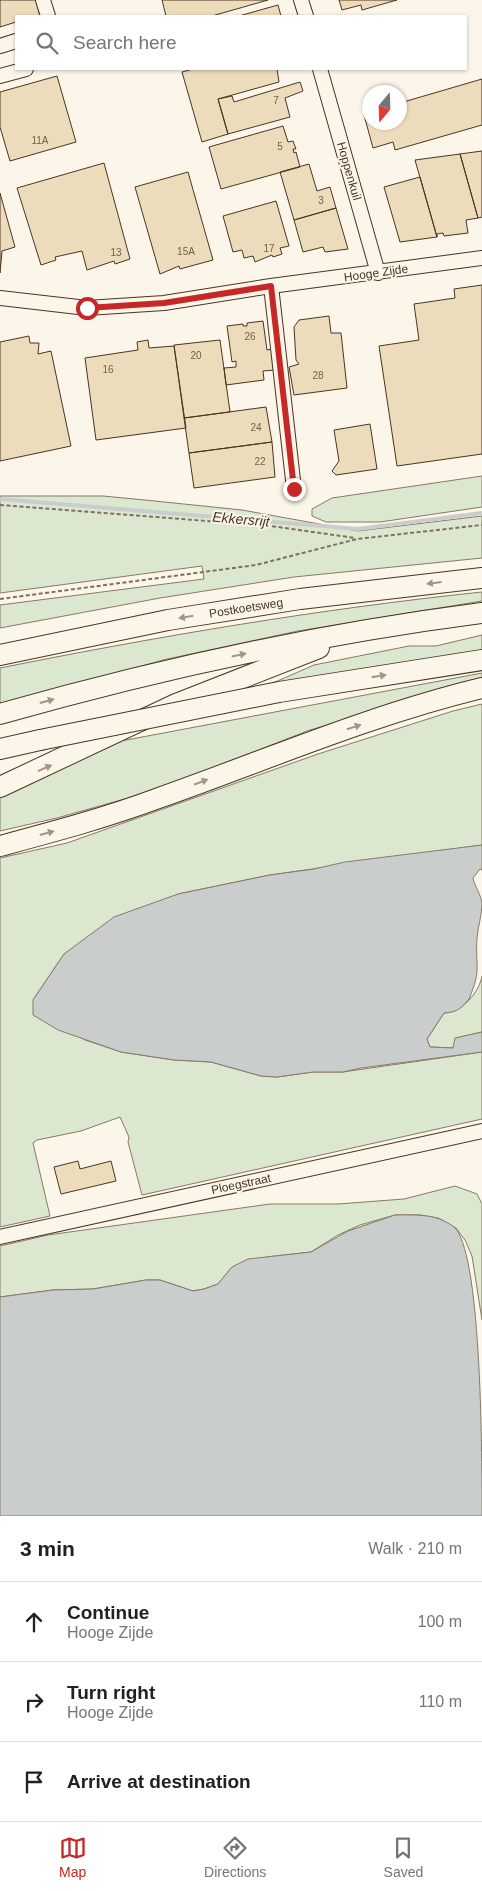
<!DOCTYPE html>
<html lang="en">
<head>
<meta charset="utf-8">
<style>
	:root { --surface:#fff; --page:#f6f6f6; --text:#202124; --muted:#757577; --line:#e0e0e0; --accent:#c62828 }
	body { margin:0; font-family:Arial,sans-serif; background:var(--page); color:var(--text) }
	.compass { position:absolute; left:362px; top:85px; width:45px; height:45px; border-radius:50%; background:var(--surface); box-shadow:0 1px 4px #0004; rotate:199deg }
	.stop { position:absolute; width:15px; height:15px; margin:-11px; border:4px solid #c62828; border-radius:50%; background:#fff }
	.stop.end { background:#c62828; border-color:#fff; box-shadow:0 1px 5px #0008 }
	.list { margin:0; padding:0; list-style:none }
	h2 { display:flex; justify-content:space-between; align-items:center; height:65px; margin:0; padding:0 20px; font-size:21px }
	h2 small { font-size:16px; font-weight:400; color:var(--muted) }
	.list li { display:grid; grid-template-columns:32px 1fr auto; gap:15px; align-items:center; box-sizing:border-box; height:80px; padding:0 20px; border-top:1px solid var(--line) }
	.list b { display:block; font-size:19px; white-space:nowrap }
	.list p { margin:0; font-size:16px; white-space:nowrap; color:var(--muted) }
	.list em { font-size:16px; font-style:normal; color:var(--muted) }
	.icon { flex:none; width:28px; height:28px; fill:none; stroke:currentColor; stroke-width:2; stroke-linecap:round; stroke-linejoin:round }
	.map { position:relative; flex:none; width:482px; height:1516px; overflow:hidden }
	.search { position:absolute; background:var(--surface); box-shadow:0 1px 4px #0004; left:15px; right:15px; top:15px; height:55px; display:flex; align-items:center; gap:12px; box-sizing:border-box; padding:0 18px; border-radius:0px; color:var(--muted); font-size:19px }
	.sheet { height:305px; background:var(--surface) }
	nav { display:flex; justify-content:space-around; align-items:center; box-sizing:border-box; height:70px; border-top:1px solid var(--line); background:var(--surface); font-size:14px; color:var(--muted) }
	nav a { display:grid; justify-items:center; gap:2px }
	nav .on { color:var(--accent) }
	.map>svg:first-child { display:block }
</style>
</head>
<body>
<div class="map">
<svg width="482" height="1516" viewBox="0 0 482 1516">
	<rect width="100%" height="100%" fill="#fbf6e9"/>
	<path fill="#dce7d0" stroke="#887966" d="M482 476V507L380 522H326L312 516V509L332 498Z
		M0 496H103L145 500 242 510 358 531 482 516V558L294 577 160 598 0 628V605L204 579 202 566 0 593Z
		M482 592V601L298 631 163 660 0 706V668C160 636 320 609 482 592Z
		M482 635V650L266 686 314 665 409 646H436Z
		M482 673V680L310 730 153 791 57 818 0 831V795L121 741Z
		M482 704V845L270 875 178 894 64 954 33 1000 85 1040 121 1052 174 1060 211 1062 261 1076 277 1077 313 1072H343L482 1052V1119L142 1195 128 1142 129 1137 120 1117 81 1131 37 1140 33 1143 50 1216 0 1227V858L67 843 318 754 453 711Z
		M482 976V1032L456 1038 453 1048 430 1047 427 1039 444 1013C462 1012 479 993 482 976Z
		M455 1186 477 1194 482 1204V1320L472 1256 465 1240 456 1228 438 1218 420 1215H395L360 1225 338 1235 311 1252 267 1257 232 1267 218 1284 204 1289 193 1291 160 1280H146L93 1289 53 1290 0 1297V1246L48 1235 270 1204H338L404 1199Z"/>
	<path fill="#c9cecd" stroke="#887966" d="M482 845V870L480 869 473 878C475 887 481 895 482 903 482 915 478 926 477 938 475 969 482 968 469 999 461 1009 457 1012 444 1013L427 1039 430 1047 453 1048 455 1038 482 1032V1052L361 1068 343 1072H313L277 1077 261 1076 211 1062 174 1060 121 1052 58 1030 33 1015V1000L64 954 114 917 178 894 270 875 314 869 345 862Z
		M395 1215C416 1215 439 1213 456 1229 482 1262 482 1461 482 1516H0V1297L53 1290 93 1289 146 1280H160L193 1291 204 1289 218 1284 232 1267 248 1259 311 1252 348 1231Z"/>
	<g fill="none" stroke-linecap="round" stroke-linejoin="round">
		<path stroke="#c9cecd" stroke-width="4" d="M0 499 358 529 482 513"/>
	</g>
	<path fill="#ecdcbc" stroke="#4a3520" d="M0 0H36L40 16H16V22L0 27Z
		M162 0H268L212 16H166Z
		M339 0H397L362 10 361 5 342 10Z
		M278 5 281 16H239Z
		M193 69H277L279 82 218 99 228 134 202 142 182 72Z
		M57 76 76 142 10 161 0 127V92Z
		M482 79V125L395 150 393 142 373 148 364 115 370 113V122H400V103Z
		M300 82 303 91 285 98 290 117 228 134 218 99 232 96 234 102Z
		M283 126 288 142 293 141 296 149H293L294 153 296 152 300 167 221 189 209 147Z
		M482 151V217L478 218 460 154Z
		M460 154 478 218 466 220 468 233 444 236 443 233 437 234V237L415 160Z
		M104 163 130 259 115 264 114 261 87 270 82 251 55 257 56 260 41 265 17 188Z
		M309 164 317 191 330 187 336 208 294 220 280 172Z
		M188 172 213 260 180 269 179 266 160 274 135 187Z
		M420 177 437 237 400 242 384 187Z
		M0 193 15 247 2 251 0 273Z
		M276 201 289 246 280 248 282 254 273 257 272 255 255 262 253 256 244 258 242 250 233 252 223 216Z
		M336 208 348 249 325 252 323 247 303 252 294 220Z
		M482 285V454L397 466 379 346 419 340 414 304 455 298 454 289Z
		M329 316 331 333H341L347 388 294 395 289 367 299 364 296 360 294 327 299 320Z
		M263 321 267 350 272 349 275 370 263 371 264 380 226 385 224 368 236 367V361L232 362 227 326 243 324V326H247V323Z
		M29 336 30 343H39L38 354 51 351 71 446 0 461V342Z
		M148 340 149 348 174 346 186 428 96 440 85 358 138 350 137 342Z
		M220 340 230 412 184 418 174 345Z
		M266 407 272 442 189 453 184 418Z
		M370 424 377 469 336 475 332 471 339 461 334 430Z
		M272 442 275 477 194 488 189 453Z
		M78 1161 80 1169 111 1161 116 1181 61 1194 54 1167Z"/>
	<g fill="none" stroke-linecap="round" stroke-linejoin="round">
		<defs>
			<path id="minor" d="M43 0 48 16
				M301 0 306 16
				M0 46 16 41
				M320 69 378 273
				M0 76 26 69
				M271 286 294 489
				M0 298 87 308 164 303 271 286 482 258
				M0 1237 482 1131"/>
			<path id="highway" d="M0 655 168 620 300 599 482 578
				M279 692 482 660
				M0 714C158 669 319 634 482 613
				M0 749 40 740
				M0 787 176 704 319 648
				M0 846C52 832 105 818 156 799 264 761 370 715 482 688"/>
		</defs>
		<use href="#minor" stroke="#4a3520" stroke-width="16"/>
		<use href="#highway" stroke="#4a3520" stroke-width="22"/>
		<path stroke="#7f6f5c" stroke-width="2" stroke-dasharray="4 2.5" stroke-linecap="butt" d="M0 505 271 526 355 538
			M0 599 256 565 357 539 482 525"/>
		<use href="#minor" stroke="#fbf6e9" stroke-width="14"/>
		<use href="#highway" stroke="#fbf6e9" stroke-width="20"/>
		<defs>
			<path id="highway-bridge" d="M40 740 279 692"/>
		</defs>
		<use href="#highway-bridge" stroke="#4a3520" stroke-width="22" stroke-linecap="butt"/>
		<use href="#highway-bridge" stroke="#fbf6e9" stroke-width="20"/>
	</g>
	<defs><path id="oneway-solid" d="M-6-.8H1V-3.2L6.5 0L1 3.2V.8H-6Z" transform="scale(1.25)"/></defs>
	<g fill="#a29684">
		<use href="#oneway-solid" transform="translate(434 583) rotate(173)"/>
		<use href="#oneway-solid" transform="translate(186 617) rotate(171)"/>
		<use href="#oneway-solid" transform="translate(239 655) rotate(-12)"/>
		<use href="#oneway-solid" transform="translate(379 676) rotate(-9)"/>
		<use href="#oneway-solid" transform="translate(47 701) rotate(-15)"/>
		<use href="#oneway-solid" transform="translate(354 727) rotate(-18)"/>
		<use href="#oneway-solid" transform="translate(45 768) rotate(-24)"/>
		<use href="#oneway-solid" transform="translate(201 782) rotate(-21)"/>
		<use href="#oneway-solid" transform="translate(47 833) rotate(-15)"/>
	</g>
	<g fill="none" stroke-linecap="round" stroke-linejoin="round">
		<path stroke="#c62828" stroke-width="6" d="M87 308 164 303 271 286 294 489"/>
	</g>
	<g text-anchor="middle" stroke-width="4" stroke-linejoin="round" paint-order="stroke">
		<g font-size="10" fill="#725f47">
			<text x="276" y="104">7</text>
			<text x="40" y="144">11A</text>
			<text x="280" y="150">5</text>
			<text x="321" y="204">3</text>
			<text x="269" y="252">17</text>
			<text x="186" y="255">15A</text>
			<text x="116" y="256">13</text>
			<text x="250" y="340">26</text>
			<text x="196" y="359">20</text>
			<text x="108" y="373">16</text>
			<text x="318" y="379">28</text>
			<text x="256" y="431">24</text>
			<text x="260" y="465">22</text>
		</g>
		<g font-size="12" fill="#4a3520" stroke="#fbf6e9">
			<text transform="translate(349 171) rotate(74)" y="4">Hoppenkuil</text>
			<text transform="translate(376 273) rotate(-8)" y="4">Hooge Zijde</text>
			<text transform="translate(246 608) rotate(-9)" y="4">Postkoetsweg</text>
			<text transform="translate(241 1184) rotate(-12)" y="4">Ploegstraat</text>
		</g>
		<g font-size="14" font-style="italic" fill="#4a3520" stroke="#fbf6e9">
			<text transform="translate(241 519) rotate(5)" y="5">Ekkersrijt</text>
		</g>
	</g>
</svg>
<svg class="compass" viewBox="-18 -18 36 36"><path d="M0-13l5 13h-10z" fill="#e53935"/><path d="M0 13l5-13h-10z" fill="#757577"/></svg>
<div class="stop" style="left:87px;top:308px"></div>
<div class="stop end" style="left:294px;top:489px"></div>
<div class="search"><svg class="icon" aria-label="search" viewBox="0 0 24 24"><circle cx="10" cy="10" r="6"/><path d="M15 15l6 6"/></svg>Search here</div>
</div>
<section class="sheet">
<h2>3 min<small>Walk · 210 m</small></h2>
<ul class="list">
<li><svg class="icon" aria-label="ahead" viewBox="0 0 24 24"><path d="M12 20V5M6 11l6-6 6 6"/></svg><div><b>Continue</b><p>Hooge Zijde</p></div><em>100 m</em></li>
<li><svg class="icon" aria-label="right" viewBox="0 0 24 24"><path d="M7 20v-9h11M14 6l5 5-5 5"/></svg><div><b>Turn right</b><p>Hooge Zijde</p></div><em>110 m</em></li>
<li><svg class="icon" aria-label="arrive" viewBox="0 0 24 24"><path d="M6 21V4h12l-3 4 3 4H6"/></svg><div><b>Arrive at destination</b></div></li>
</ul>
</section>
<nav>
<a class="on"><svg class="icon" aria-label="map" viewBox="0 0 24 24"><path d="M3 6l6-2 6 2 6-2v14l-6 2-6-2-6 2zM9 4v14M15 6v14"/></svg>Map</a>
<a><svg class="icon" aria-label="directions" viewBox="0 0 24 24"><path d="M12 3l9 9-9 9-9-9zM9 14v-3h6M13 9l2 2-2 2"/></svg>Directions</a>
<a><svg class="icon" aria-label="saved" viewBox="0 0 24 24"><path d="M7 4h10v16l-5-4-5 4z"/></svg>Saved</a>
</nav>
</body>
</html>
